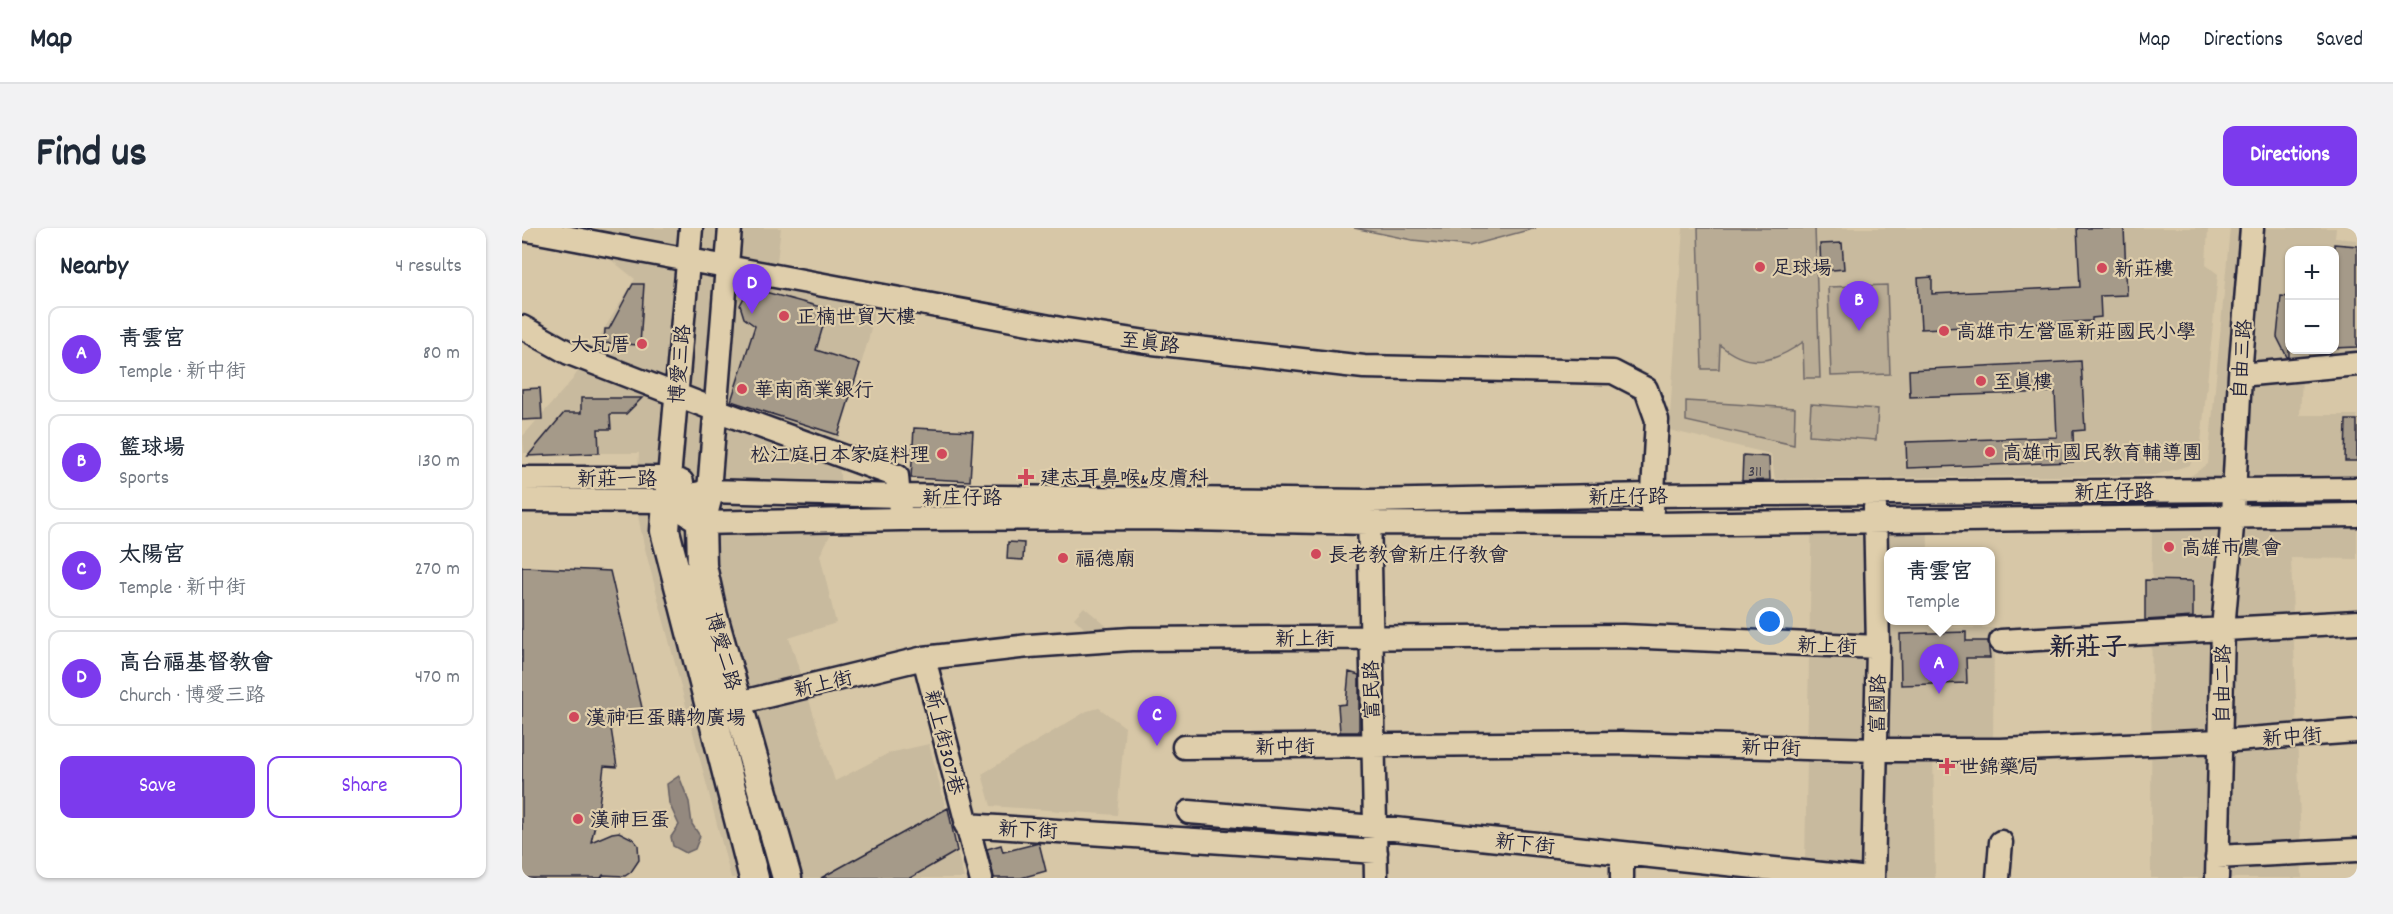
<!DOCTYPE html>
<html lang="en">
<head>
<meta charset="utf-8">
<style>
	:root { --surface:#fff; --page:#f2f2f3; --text:#1f2937; --muted:#747a83; --line:#e0e1e3; --accent:#7c3aed }
	body { margin:0; font-family:Dekko,"LXGW WenKai TC",sans-serif; background:var(--page); color:var(--text) }
	.controls { position:absolute; right:18px; top:18px; display:grid; overflow:hidden; border-radius:12px; box-shadow:0 2px 4px #0004 }
	.controls button { width:54px; height:54px; display:grid; place-items:center; padding:0; border:0; border-bottom:2px solid var(--line); background:var(--surface); color:var(--text); font:30px sans-serif }
	.you { position:absolute; left:1248px; top:394px; width:21px; height:21px; margin:-15px; border:4px solid #fff; border-radius:50%; background:#1a73e8; box-shadow:0 0 0 9px #1a73e833 }
	.badge { display:grid; place-items:center; width:39px; height:39px; border-radius:50%; background:var(--accent); color:#fff; font-size:20px; font-weight:700 }
	.pin { position:absolute; translate:-50% -50px; filter:drop-shadow(0 2px 3px #0008) }
	.pin::after { content:''; position:absolute; top:32px; width:21px; height:18px; background:inherit; clip-path:polygon(0 0,100% 0,50% 100%) }
	.popup { position:absolute; left:1362px; top:319px; width:111px; height:78px; box-sizing:border-box; display:grid; place-content:center; border-radius:12px; background:var(--surface); filter:drop-shadow(0 2px 4px #0005); font-size:20px; white-space:nowrap; color:var(--muted) }
	.popup b { font-size:22px; color:var(--text) }
	.popup::after { content:''; position:absolute; left:50%; top:100%; margin-left:-12px; border:12px solid transparent; border-top-color:var(--surface) }
	.list { margin:0; padding:0; list-style:none }
	h2 { display:flex; justify-content:space-between; align-items:center; height:78px; margin:0; padding:0 24px; font-size:26px }
	h2 small { font-size:20px; font-weight:400; color:var(--muted) }
	.list li { display:grid; grid-template-columns:39px 1fr auto; gap:18px; align-items:center; box-sizing:border-box; height:96px; margin:0 12px 12px; padding:0 12px; border:2px solid var(--line); border-radius:12px }
	.list b { display:block; font-size:22px; white-space:nowrap }
	.list p { margin:0; font-size:20px; white-space:nowrap; color:var(--muted) }
	.list em { font-size:20px; font-style:normal; color:var(--muted) }
	.actions { display:flex; gap:12px; padding:18px 24px }
	.actions a { flex:1; padding:14px 0; border:2px solid var(--accent); border-radius:12px; text-align:center; font-size:21px; color:var(--accent) }
	.actions .main { background:var(--accent); color:#fff }
	.map { position:relative; flex:none; width:1835px; height:650px; overflow:hidden; border-radius:12px }
	header { display:flex; align-items:center; gap:36px; box-sizing:border-box; height:84px; padding:0 30px; background:var(--surface); border-bottom:2px solid var(--line) }
	header strong { font-size:28px }
	nav { display:flex; gap:33px; margin-inline-start:auto; font-size:21px }
	.intro { display:flex; align-items:center; justify-content:space-between; box-sizing:border-box; height:144px; padding:0 36px }
	h1 { margin:0; font-size:42px }
	.button { padding:15px 27px; border-radius:12px; background:var(--accent); color:#fff; font-size:21px; font-weight:700 }
	main { display:flex; gap:36px; padding:0 36px }
	aside { flex:1; background:var(--surface); border-radius:12px; box-shadow:0 2px 4px #0004 }
	.map>svg:first-child { display:block }
</style>
</head>
<body>
<header>
<strong>Map</strong>
<nav><a>Map</a><a>Directions</a><a>Saved</a></nav>
</header>
<div class="intro"><h1>Find us</h1><a class="button">Directions</a></div>
<main>
<aside>
<h2>Nearby<small>4 results</small></h2>
<ul class="list">
<li><span class="badge">A</span><div><b>青雲宮</b><p>Temple · 新中街</p></div><em>80 m</em></li>
<li><span class="badge">B</span><div><b>籃球場</b><p>Sports</p></div><em>130 m</em></li>
<li><span class="badge">C</span><div><b>太陽宮</b><p>Temple · 新中街</p></div><em>270 m</em></li>
<li><span class="badge">D</span><div><b>高台福基督教會</b><p>Church · 博愛三路</p></div><em>470 m</em></li>
</ul>
<div class="actions"><a class="main">Save</a><a>Share</a></div>
</aside>
<div class="map">
<svg width="1835" height="650" viewBox="0 0 1835 650">
	<rect width="100%" height="100%" fill="#d7c7a7"/>
	<filter id="ink" filterUnits="userSpaceOnUse"><feTurbulence type="fractalNoise" baseFrequency=".0167" numOctaves="2"/><feDisplacementMap in="SourceGraphic" scale="12" xChannelSelector="R" yChannelSelector="G"/><feConvolveMatrix kernelMatrix="1 2 1 2 8 2 1 2 1" color-interpolation-filters="sRGB"/></filter>
	<g filter="url(#ink)">
		<path fill="#c8ba9e" fill-rule="evenodd" d="M64 0H259L252 58 353 81 346 113 315 215 321 282 298 327 314 395 267 410 313 553 367 525 407 516 442 650H209L122 317 114 278 117 225H2L1 208 51 151 113 51 83 27 62 23Z
			M1161 0H1686L1684 37 1696 46 1679 215 1668 237 1633 247 1253 251 1249 226 1147 202Z
			M1708 0H1814L1813 10 1835 12V127L1781 132 1778 187H1835V331L1769 330 1780 650H1629L1630 275 1686 236ZM1768 22H1812V122H1768Z
			M1405 277 1406 323 1366 324V392L1408 393V400H1472L1471 515 1411 516 1413 650H1279L1283 634 1290 279Z
			M562 379 588 401 581 409H557L563 401 552 390Z
			M577 480 603 499 595 587 469 578 460 546 565 483Z"/>
		<path fill="#b9ac95" stroke="#6e6768" stroke-width="1.5" d="M832 0H1014L947 18 890 12Z
			M1176 0H1293L1298 150H1282L1281 114C1252 135 1226 141 1198 117L1197 141H1180Z
			M1365 57 1368 146 1309 148 1306 59Z
			M1164 173 1273 180 1272 217 1164 193Z
			M1289 176 1356 181 1354 212 1287 207Z"/>
		<path fill="#94897f" stroke="#666064" stroke-width="1.5" d="M157 548 167 574 170 596 178 608 173 621 164 625 151 618 149 609 157 597 147 575 145 556Z"/>
		<path fill="#a59a89" stroke="#22223b" stroke-width="1.5" d="M1555 0H1602L1605 67 1578 68 1579 89 1570 90V93L1399 101 1396 50 1410 49V66L1558 59Z
			M1320 15 1322 41 1299 43 1298 16Z
			M1812 16 1835 18V119L1812 120Z
			M111 56H122L118 117 82 115 83 101H87Z
			M232 61 306 81 294 122 338 136 316 207 209 173 233 98 222 90 218 77 225 64Z
			M1759 68 1767 69V129H1765L1755 109Z
			M1559 133 1563 202 1551 203 1552 234 1385 240 1384 214 1535 209 1533 164 1388 169 1387 142Z
			M18 160 20 191 0 192V161Z
			M59 170H120L104 186H88L89 201H76L77 225 6 228 42 185H59Z
			M1824 192H1835V233H1823Z
			M392 200 451 203 448 253 389 250Z
			M1221 227 1247 229 1248 252 1220 253Z
			M486 314 502 315 501 332 485 331Z
			M0 339 88 343 121 484 88 494 95 539 82 538 76 584 69 614 90 605 97 604 111 611 116 617 117 632 109 644 103 648 81 647 79 650H0Z
			M1623 352 1671 353V389L1623 392Z
			M1444 404V413H1466L1468 430H1444L1445 455 1379 457 1378 406Z
			M827 444 837 447V504H818L816 477 824 476Z
			M426 580 435 623 388 650H299Z
			M517 615 524 643 499 650H472L465 621 479 617 481 624Z"/>
		<g fill="none" stroke-linecap="round" stroke-linejoin="round">
			<defs>
				<path id="minor" d="M0 1 539 101 631 115 842 139 1091 144 1124 161 1135 192 1130 282
					M0 99 47 125 194 182 375 248 378 283
					M1718 147 1835 136
					M0 250H148L160 254
					M187 263 208 0
					M0 272 145 273 187 263 377 268 847 273 1129 267 1835 261
					M145 273 179 295 379 291 624 290 846 295 1131 296 1835 287
					M145 273 169 0
					M847 281 854 650
					M1479 413 1835 394
					M402 430 459 650
					M216 475 402 430 507 418 609 411 1101 408 1356 419
					M662 519 1100 515 1354 522H1478L1699 513 1835 503
					M667 584 853 599 1338 650
					M444 597 854 624
					M1695 629 1835 622
					M1100 650V625
					M1351 650 1356 419 1353 279
					M1476 650 1479 614
					M1695 650 1701 401 1711 287 1718 147 1730 0"/>
				<path id="major" d="M187 263 179 295 180 338 191 388 265 650
					M145 273 143 303 232 650"/>
			</defs>
			<use href="#minor" stroke="#22223b" stroke-width="27"/>
			<use href="#major" stroke="#22223b" stroke-width="33"/>
			<use href="#minor" stroke="#dfceab" stroke-width="22"/>
			<use href="#major" stroke="#dfceab" stroke-width="28"/>
		</g>
	</g>
	<g fill="#d1495b" stroke="#dfceab" stroke-width="2">
		<circle cx="1238" cy="39" r="6"/>
		<circle cx="1580" cy="40" r="6"/>
		<circle cx="262" cy="88" r="6"/>
		<circle cx="1422" cy="103" r="6"/>
		<circle cx="120" cy="116" r="6"/>
		<circle cx="1459" cy="153" r="6"/>
		<circle cx="220" cy="161" r="6"/>
		<circle cx="1468" cy="224" r="6"/>
		<circle cx="420" cy="226" r="6"/>
		<path d="M501 240h6v6h6v6h-6v6h-6v-6h-6v-6h6z"/>
		<circle cx="1647" cy="319" r="6"/>
		<circle cx="794" cy="326" r="6"/>
		<circle cx="541" cy="330" r="6"/>
		<circle cx="52" cy="489" r="6"/>
		<path d="M1422 529h6v6h6v6h-6v6h-6v-6h-6v-6h6z"/>
		<circle cx="56" cy="591" r="6"/>
	</g>
	<g text-anchor="middle" stroke-width="4.5" stroke-linejoin="round" paint-order="stroke">
		<g font-size="16" fill="#43404e">
			<text x="1233" y="248">311</text>
		</g>
		<g font-size="20" fill="#22223b" stroke="#dfceab" text-anchor="start">
			<text x="1250" y="46">足球場</text>
			<text x="1592" y="47">新莊樓</text>
			<text x="274" y="95">正楠世貿大樓</text>
			<text x="1434" y="110">高雄市左營區新莊國民小學</text>
			<text x="108" y="123" text-anchor="end">大瓦厝</text>
			<text x="1471" y="160">至真樓</text>
			<text x="232" y="168">華南商業銀行</text>
			<text x="1480" y="231">高雄市國民教育輔導團</text>
			<text x="408" y="233" text-anchor="end">松江庭日本家庭料理</text>
			<text x="518" y="256">建志耳鼻喉&amp;皮膚科</text>
			<text x="1659" y="326">高雄市農會</text>
			<text x="806" y="333">長老教會新庄仔教會</text>
			<text x="553" y="337">福德廟</text>
			<text x="64" y="496">漢神巨蛋購物廣場</text>
			<text x="1437" y="545">世錦藥局</text>
			<text x="68" y="598">漢神巨蛋</text>
		</g>
		<g font-size="20" fill="#22223b" stroke="#dfceab">
			<text transform="translate(628 114) rotate(7)" y="7">至真路</text>
			<text transform="translate(1719 131) rotate(-86)" y="7">自由三路</text>
			<text transform="translate(157 136) rotate(-85)" y="7">博愛三路</text>
			<text x="95" y="257">新莊一路</text>
			<text transform="translate(1592 263) rotate(-1)" y="7">新庄仔路</text>
			<text transform="translate(1106 268) rotate(-1)" y="7">新庄仔路</text>
			<text x="440" y="276">新庄仔路</text>
			<text x="783" y="417">新上街</text>
			<text transform="translate(1305 417) rotate(2)" y="7">新上街</text>
			<text transform="translate(202 423) rotate(74)" y="7">博愛二路</text>
			<text transform="translate(301 455) rotate(-13)" y="7">新上街</text>
			<text transform="translate(1700 456) rotate(-89)" y="7">自由二路</text>
			<text transform="translate(849 462) rotate(-91)" y="7">富民路</text>
			<text transform="translate(1355 476) rotate(-89)" y="7">富國路</text>
			<text transform="translate(1770 508) rotate(-4)" y="7">新中街</text>
			<text transform="translate(423 514) rotate(76)" y="7">新上街307巷</text>
			<text transform="translate(763 518) rotate(-1)" y="7">新中街</text>
			<text transform="translate(1249 519) rotate(2)" y="7">新中街</text>
			<text transform="translate(506 601) rotate(3)" y="7">新下街</text>
			<text transform="translate(1003 615) rotate(6)" y="7">新下街</text>
		</g>
		<g font-size="26" font-weight="bold" fill="#22223b" stroke="#dfceab">
			<text x="1566" y="427">新莊子</text>
		</g>
	</g>
</svg>
<div class="controls">
<button>+</button>
<button>−</button>
</div>
<div class="you"></div>
<div class="pin badge" style="left:1417px;top:466px">A</div>
<div class="popup"><b>青雲宮</b>Temple</div>
<div class="pin badge" style="left:1337px;top:103px">B</div>
<div class="pin badge" style="left:635px;top:518px">C</div>
<div class="pin badge" style="left:230px;top:86px">D</div>
</div>
</main>
</body>
</html>
